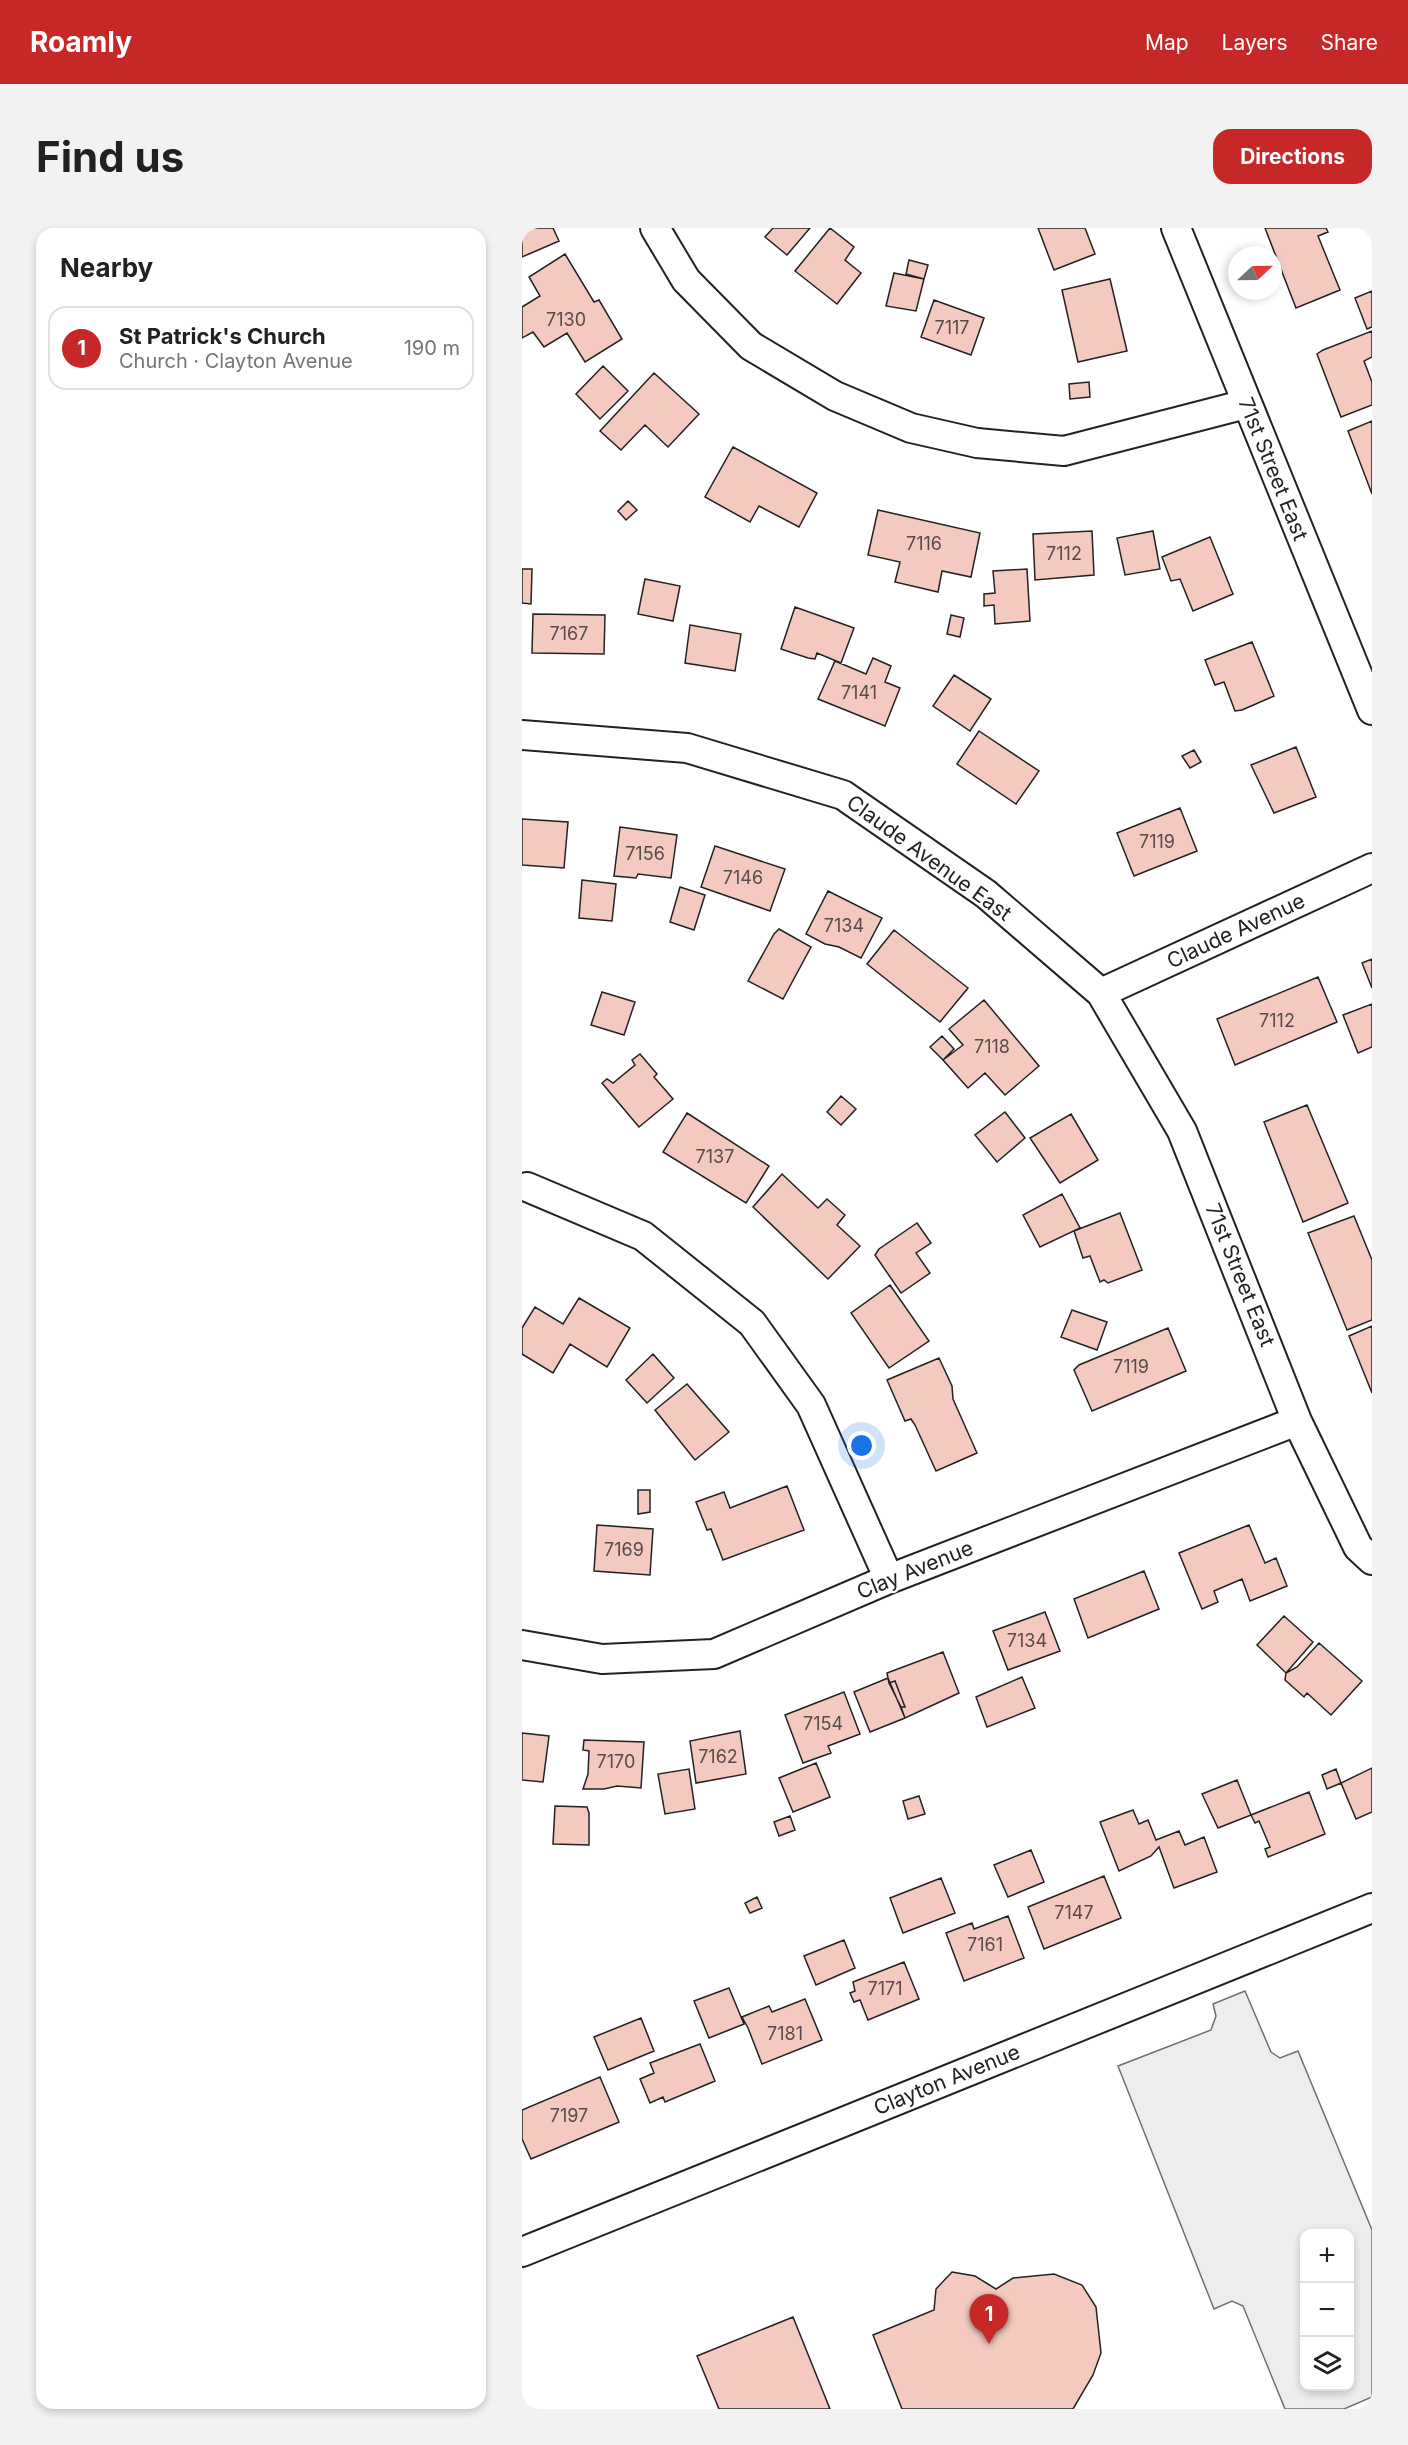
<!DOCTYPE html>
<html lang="en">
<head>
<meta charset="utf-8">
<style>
	:root { --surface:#fff; --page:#f2f2f2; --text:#202124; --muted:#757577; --line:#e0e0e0; --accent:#c62828 }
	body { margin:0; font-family:Inter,sans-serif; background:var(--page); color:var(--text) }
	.controls { position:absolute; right:18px; bottom:18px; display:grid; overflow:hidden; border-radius:12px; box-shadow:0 3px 9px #0003 }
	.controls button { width:54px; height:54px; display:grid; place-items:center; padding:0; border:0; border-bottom:2px solid var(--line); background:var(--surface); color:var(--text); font:30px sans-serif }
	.compass { position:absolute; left:706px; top:18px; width:54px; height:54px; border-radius:50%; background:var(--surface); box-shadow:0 3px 9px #0003; rotate:68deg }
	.you { position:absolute; left:340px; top:1218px; width:21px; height:21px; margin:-15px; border:4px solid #fff; border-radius:50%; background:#1a73e8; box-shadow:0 0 0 9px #1a73e833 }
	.badge { display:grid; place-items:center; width:39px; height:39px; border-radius:50%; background:var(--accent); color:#fff; font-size:20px; font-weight:700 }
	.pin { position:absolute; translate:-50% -50px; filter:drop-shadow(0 2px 3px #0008) }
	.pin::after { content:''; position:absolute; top:32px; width:21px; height:18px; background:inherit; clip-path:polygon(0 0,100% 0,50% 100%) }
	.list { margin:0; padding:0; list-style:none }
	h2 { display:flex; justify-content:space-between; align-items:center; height:78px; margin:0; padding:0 24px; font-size:26px }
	h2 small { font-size:20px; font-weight:400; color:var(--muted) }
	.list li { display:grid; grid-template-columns:39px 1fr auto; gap:18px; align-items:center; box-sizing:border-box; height:84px; margin:0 12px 12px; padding:0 12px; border:2px solid var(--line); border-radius:18px }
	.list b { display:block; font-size:22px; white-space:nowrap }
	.list p { margin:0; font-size:20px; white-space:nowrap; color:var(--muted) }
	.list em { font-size:20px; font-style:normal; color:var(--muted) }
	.icon { flex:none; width:33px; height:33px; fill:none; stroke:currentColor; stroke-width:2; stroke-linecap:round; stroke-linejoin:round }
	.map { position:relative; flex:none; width:850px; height:2181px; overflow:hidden; border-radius:18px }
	header { display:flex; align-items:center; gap:36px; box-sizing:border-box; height:84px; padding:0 30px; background:var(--accent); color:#fff }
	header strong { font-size:28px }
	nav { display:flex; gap:33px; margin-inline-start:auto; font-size:21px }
	.intro { display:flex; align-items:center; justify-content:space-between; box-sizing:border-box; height:144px; padding:0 36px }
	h1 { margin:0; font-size:42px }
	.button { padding:15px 27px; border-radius:18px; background:var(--accent); color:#fff; font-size:21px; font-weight:700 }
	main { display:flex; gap:36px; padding:0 36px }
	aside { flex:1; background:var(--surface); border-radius:18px; box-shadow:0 3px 9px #0003 }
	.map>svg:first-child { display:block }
</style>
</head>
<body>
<header>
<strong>Roamly</strong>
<nav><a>Map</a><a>Layers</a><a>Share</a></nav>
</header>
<div class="intro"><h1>Find us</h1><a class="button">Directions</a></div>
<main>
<aside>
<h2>Nearby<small></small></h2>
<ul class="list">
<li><span class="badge">1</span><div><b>St Patrick's Church</b><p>Church · Clayton Avenue</p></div><em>190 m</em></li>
</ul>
</aside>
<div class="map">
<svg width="850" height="2181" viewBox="0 0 850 2181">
	<rect width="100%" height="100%" fill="#fff"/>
	<path fill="#ededed" stroke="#6f6f6f" stroke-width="1.5" fill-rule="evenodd" d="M723 1763 749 1824 758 1830 776 1823 850 2002V2169L822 2181H763L721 2078 710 2073 692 2081 596 1838 689 1802 694 1788 691 1776ZM782 2006H828V2158H782Z"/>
	<path fill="#f3c9c0" stroke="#222" stroke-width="1.5" d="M0 0H31L37 13 0 29Z
		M251 0H288L265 27 243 9Z
		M308 0 332 19 323 32 339 45 315 76 273 43Z
		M516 0H563L573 26 532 42Z
		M743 0H804L806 4 796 8 818 62 774 80Z
		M43 26 72 74 77 72 100 111 63 134 45 105 22 119 11 104 0 110V79L18 68 7 49Z
		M387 32 406 37 402 51 384 46Z
		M372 45 402 51 394 83 364 78Z
		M588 51 605 123 556 134 540 62Z
		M850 63V99L845 101 833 70Z
		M412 72 462 90 449 127 399 109Z
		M850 103V129L842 133 850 154V177L819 189 795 126 801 122Z
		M81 138 106 163 78 191 54 166Z
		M132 145 177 186 146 219 123 197 99 222 78 203Z
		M567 154 568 169 548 171 547 156Z
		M850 193V266L826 203Z
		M211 219 295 265 277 299 237 278 228 294 183 269Z
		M106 273 115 282 104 292 96 283Z
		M356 282 458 305 449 349 420 343 416 364 373 354 378 334 346 327Z
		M570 303 572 347 513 352 511 306Z
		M631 303 638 341 603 347 595 310Z
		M688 309 711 366 671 383 658 351 649 353 640 329Z
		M0 341H10L9 376 0 375Z
		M505 341 508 393 473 396 472 377 462 378V366L473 365 471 343Z
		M123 351 158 358 151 393 116 386Z
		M273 379 332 400 319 435 295 425 293 431 286 430 259 421Z
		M11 386 83 387 82 426 10 425Z
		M429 387 442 390 438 409 425 406Z
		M168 397 219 406 213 443 163 435Z
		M730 414 752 468 720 482 713 483 702 454 693 457 683 432Z
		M351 430 369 438 363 454 378 460 363 498 296 471 313 433 344 446Z
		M432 447 469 471 448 503 411 478Z
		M457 503 517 543 494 576 435 536Z
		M774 519 794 569 752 585 729 537Z
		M672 522 679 534 668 540 660 528Z
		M658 580 675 623 612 648 595 605Z
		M0 591 46 594 42 640 0 637Z
		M98 599 155 607 149 650 116 646 114 650 92 648Z
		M193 618 263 641 248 683 179 659Z
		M60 652 94 656 90 693 57 690Z
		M158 659 183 667 172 702 148 694Z
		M306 663 360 690 339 730 317 719 303 716 284 706Z
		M257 701 289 719 261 771 226 753 252 706Z
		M372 702 446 760 418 794 345 736Z
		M850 731V760L840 735Z
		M796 749 815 794 713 837 695 791Z
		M80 764 113 774 102 807 69 797Z
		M462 772 517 838 483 867 463 845 446 860 421 832 441 817 427 801Z
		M850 776V819L836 825 821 787Z
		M420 808 432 821 421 832 408 819Z
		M118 826 135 846 132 849 151 871 117 899 80 855 85 851 91 855 113 837 110 832Z
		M319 868 334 881 319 897 305 884Z
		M785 877 826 975 781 994 742 894Z
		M483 884 503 910 475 934 453 907Z
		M165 885 247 938 224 975 141 924Z
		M549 886 576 932 538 955 508 910Z
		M260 946 296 980 305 971 323 987 315 997 338 1018 306 1051 231 979Z
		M540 966 558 1000 518 1019 501 987Z
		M598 985 620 1042 586 1055 582 1052 578 1054 568 1028 561 1030 552 1003Z
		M832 988 850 1032V1092L825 1102 786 1005Z
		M395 995 409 1015 394 1025 408 1045 379 1065 353 1027 357 1021Z
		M368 1057 407 1113 367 1140 329 1085Z
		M57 1070 108 1100 85 1139 48 1116 31 1145 0 1126V1100L13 1079 41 1096Z
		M550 1082 585 1094 575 1122 539 1109Z
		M850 1098V1165L827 1108Z
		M646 1100 664 1143 570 1183 552 1142 557 1137Z
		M131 1126 152 1150 125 1175 104 1152Z
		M417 1130 430 1158 431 1171 455 1225 414 1243 393 1197 389 1191 383 1193 365 1152Z
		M165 1156 207 1204 173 1232 133 1182Z
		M265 1258 282 1302 201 1332 189 1301 185 1302 174 1274 202 1264 208 1280Z
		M116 1262H128V1284L116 1286Z
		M75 1297 131 1301 128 1347 72 1343Z
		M727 1297 743 1335 754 1330 765 1358 728 1373 720 1351 692 1363 696 1374 680 1381 657 1325Z
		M622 1343 637 1381 566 1410 552 1371Z
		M523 1384 538 1423 486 1442 471 1403Z
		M762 1388 791 1414 764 1445 735 1417Z
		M797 1415 840 1453 809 1487 785 1465 782 1469 763 1452 764 1445 775 1439Z
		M421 1424 437 1465 383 1490 379 1479H383L373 1453 367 1455 365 1445Z
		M500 1449 513 1480 465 1499 454 1469Z
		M366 1450 383 1490 348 1504 332 1464Z
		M373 1453 383 1479H379L367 1455Z
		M322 1464 338 1506 306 1518 309 1525 281 1535 263 1487Z
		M218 1503 224 1546 174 1555 168 1513Z
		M0 1505 27 1508 21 1554 0 1552Z
		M62 1512 122 1514 119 1560 95 1558 82 1561H61L66 1546 67 1523 61 1522Z
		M294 1535 308 1569 271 1584 257 1550Z
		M850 1540V1584L834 1591 819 1555Z
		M167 1541 173 1581 143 1586 136 1546Z
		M814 1541 819 1555 805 1561 800 1547Z
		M715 1552 729 1587 696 1600 680 1566Z
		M787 1564 803 1606 746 1629 743 1621 748 1619 737 1593 733 1595 729 1587Z
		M397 1568 403 1586 386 1591 381 1573Z
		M33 1578 65 1579 67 1585V1617L31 1616Z
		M611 1582 617 1596 626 1592 634 1612 657 1603 663 1617 682 1609 695 1644 652 1660 637 1619 629 1628 597 1643 578 1594Z
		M268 1588 273 1602 257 1608 252 1594Z
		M509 1622 522 1654 486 1669 472 1637Z
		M582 1648 599 1690 522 1721 506 1679Z
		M419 1650 433 1685 381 1705 368 1670Z
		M235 1669 240 1680 228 1685 223 1675Z
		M486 1688 502 1730 442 1753 424 1705 450 1695 452 1701Z
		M322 1712 333 1740 294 1757 282 1728Z
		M382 1734 397 1771 346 1792 338 1772 332 1774 328 1765 333 1763 331 1754Z
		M207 1760 222 1796 187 1810 172 1773Z
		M283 1771 300 1812 240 1836 226 1800 220 1789 247 1778 250 1784Z
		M119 1790 132 1823 86 1842 72 1809Z
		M178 1816 193 1853 143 1874 141 1869 128 1875 118 1851 132 1845 128 1835Z
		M78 1849 97 1894 9 1931 0 1911V1882Z
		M430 2044 453 2048 474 2061 491 2050 532 2046 560 2057 574 2079 579 2125 571 2147 551 2181H380L351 2107 412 2082 414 2061Z
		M271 2089 308 2181H197L175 2128Z"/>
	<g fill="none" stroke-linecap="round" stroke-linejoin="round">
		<defs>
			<path id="street" d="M133 0 164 52 229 118 313 168 389 200 455 215 542 223 724 176
				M654 0 850 482
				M0 507 165 520 321 567 464 666 579 765 660 903 775 1193 836 1319 850 1332
				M579 765 850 640
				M5 959 121 1008 230 1095 289 1177 367 1351
				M0 1417 80 1431 192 1426 367 1351 775 1193
				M0 2024 850 1680"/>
		</defs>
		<use href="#street" stroke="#222" stroke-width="32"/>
		<use href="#street" stroke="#fff" stroke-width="28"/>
	</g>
	<g text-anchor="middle" stroke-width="4.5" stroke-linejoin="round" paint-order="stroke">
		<g font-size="18" fill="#564c4a">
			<text x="44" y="98">7130</text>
			<text x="430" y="106">7117</text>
			<text x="402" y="322">7116</text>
			<text x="542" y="332">7112</text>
			<text x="47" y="412">7167</text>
			<text x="337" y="471">7141</text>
			<text x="635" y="620">7119</text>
			<text x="123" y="632">7156</text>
			<text x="221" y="656">7146</text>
			<text x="322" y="704">7134</text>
			<text x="755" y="799">7112</text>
			<text x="470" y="825">7118</text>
			<text x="193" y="935">7137</text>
			<text x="609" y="1145">7119</text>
			<text x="102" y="1328">7169</text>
			<text x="505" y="1419">7134</text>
			<text x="301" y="1502">7154</text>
			<text x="196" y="1535">7162</text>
			<text x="94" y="1540">7170</text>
			<text x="552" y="1691">7147</text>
			<text x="463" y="1723">7161</text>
			<text x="363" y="1767">7171</text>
			<text x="263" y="1812">7181</text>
			<text x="47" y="1894">7197</text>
		</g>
		<g font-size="21" fill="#222" stroke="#fff">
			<text transform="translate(751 241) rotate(68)" y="7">71st Street East</text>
			<text transform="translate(407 630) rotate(36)" y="7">Claude Avenue East</text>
			<text transform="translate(714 703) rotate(-25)" y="7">Claude Avenue</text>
			<text transform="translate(718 1047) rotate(68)" y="7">71st Street East</text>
			<text transform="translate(393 1342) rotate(-22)" y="7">Clay Avenue</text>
			<text transform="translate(425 1852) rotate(-22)" y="7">Clayton Avenue</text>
		</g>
	</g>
</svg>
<div class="controls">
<button>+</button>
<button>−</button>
<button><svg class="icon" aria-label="layers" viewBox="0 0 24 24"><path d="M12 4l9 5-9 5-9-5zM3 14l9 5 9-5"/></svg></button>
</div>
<svg class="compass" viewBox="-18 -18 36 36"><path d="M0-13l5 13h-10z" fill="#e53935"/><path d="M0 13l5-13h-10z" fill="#757577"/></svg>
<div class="you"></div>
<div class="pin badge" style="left:467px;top:2116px">1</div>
</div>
</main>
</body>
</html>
